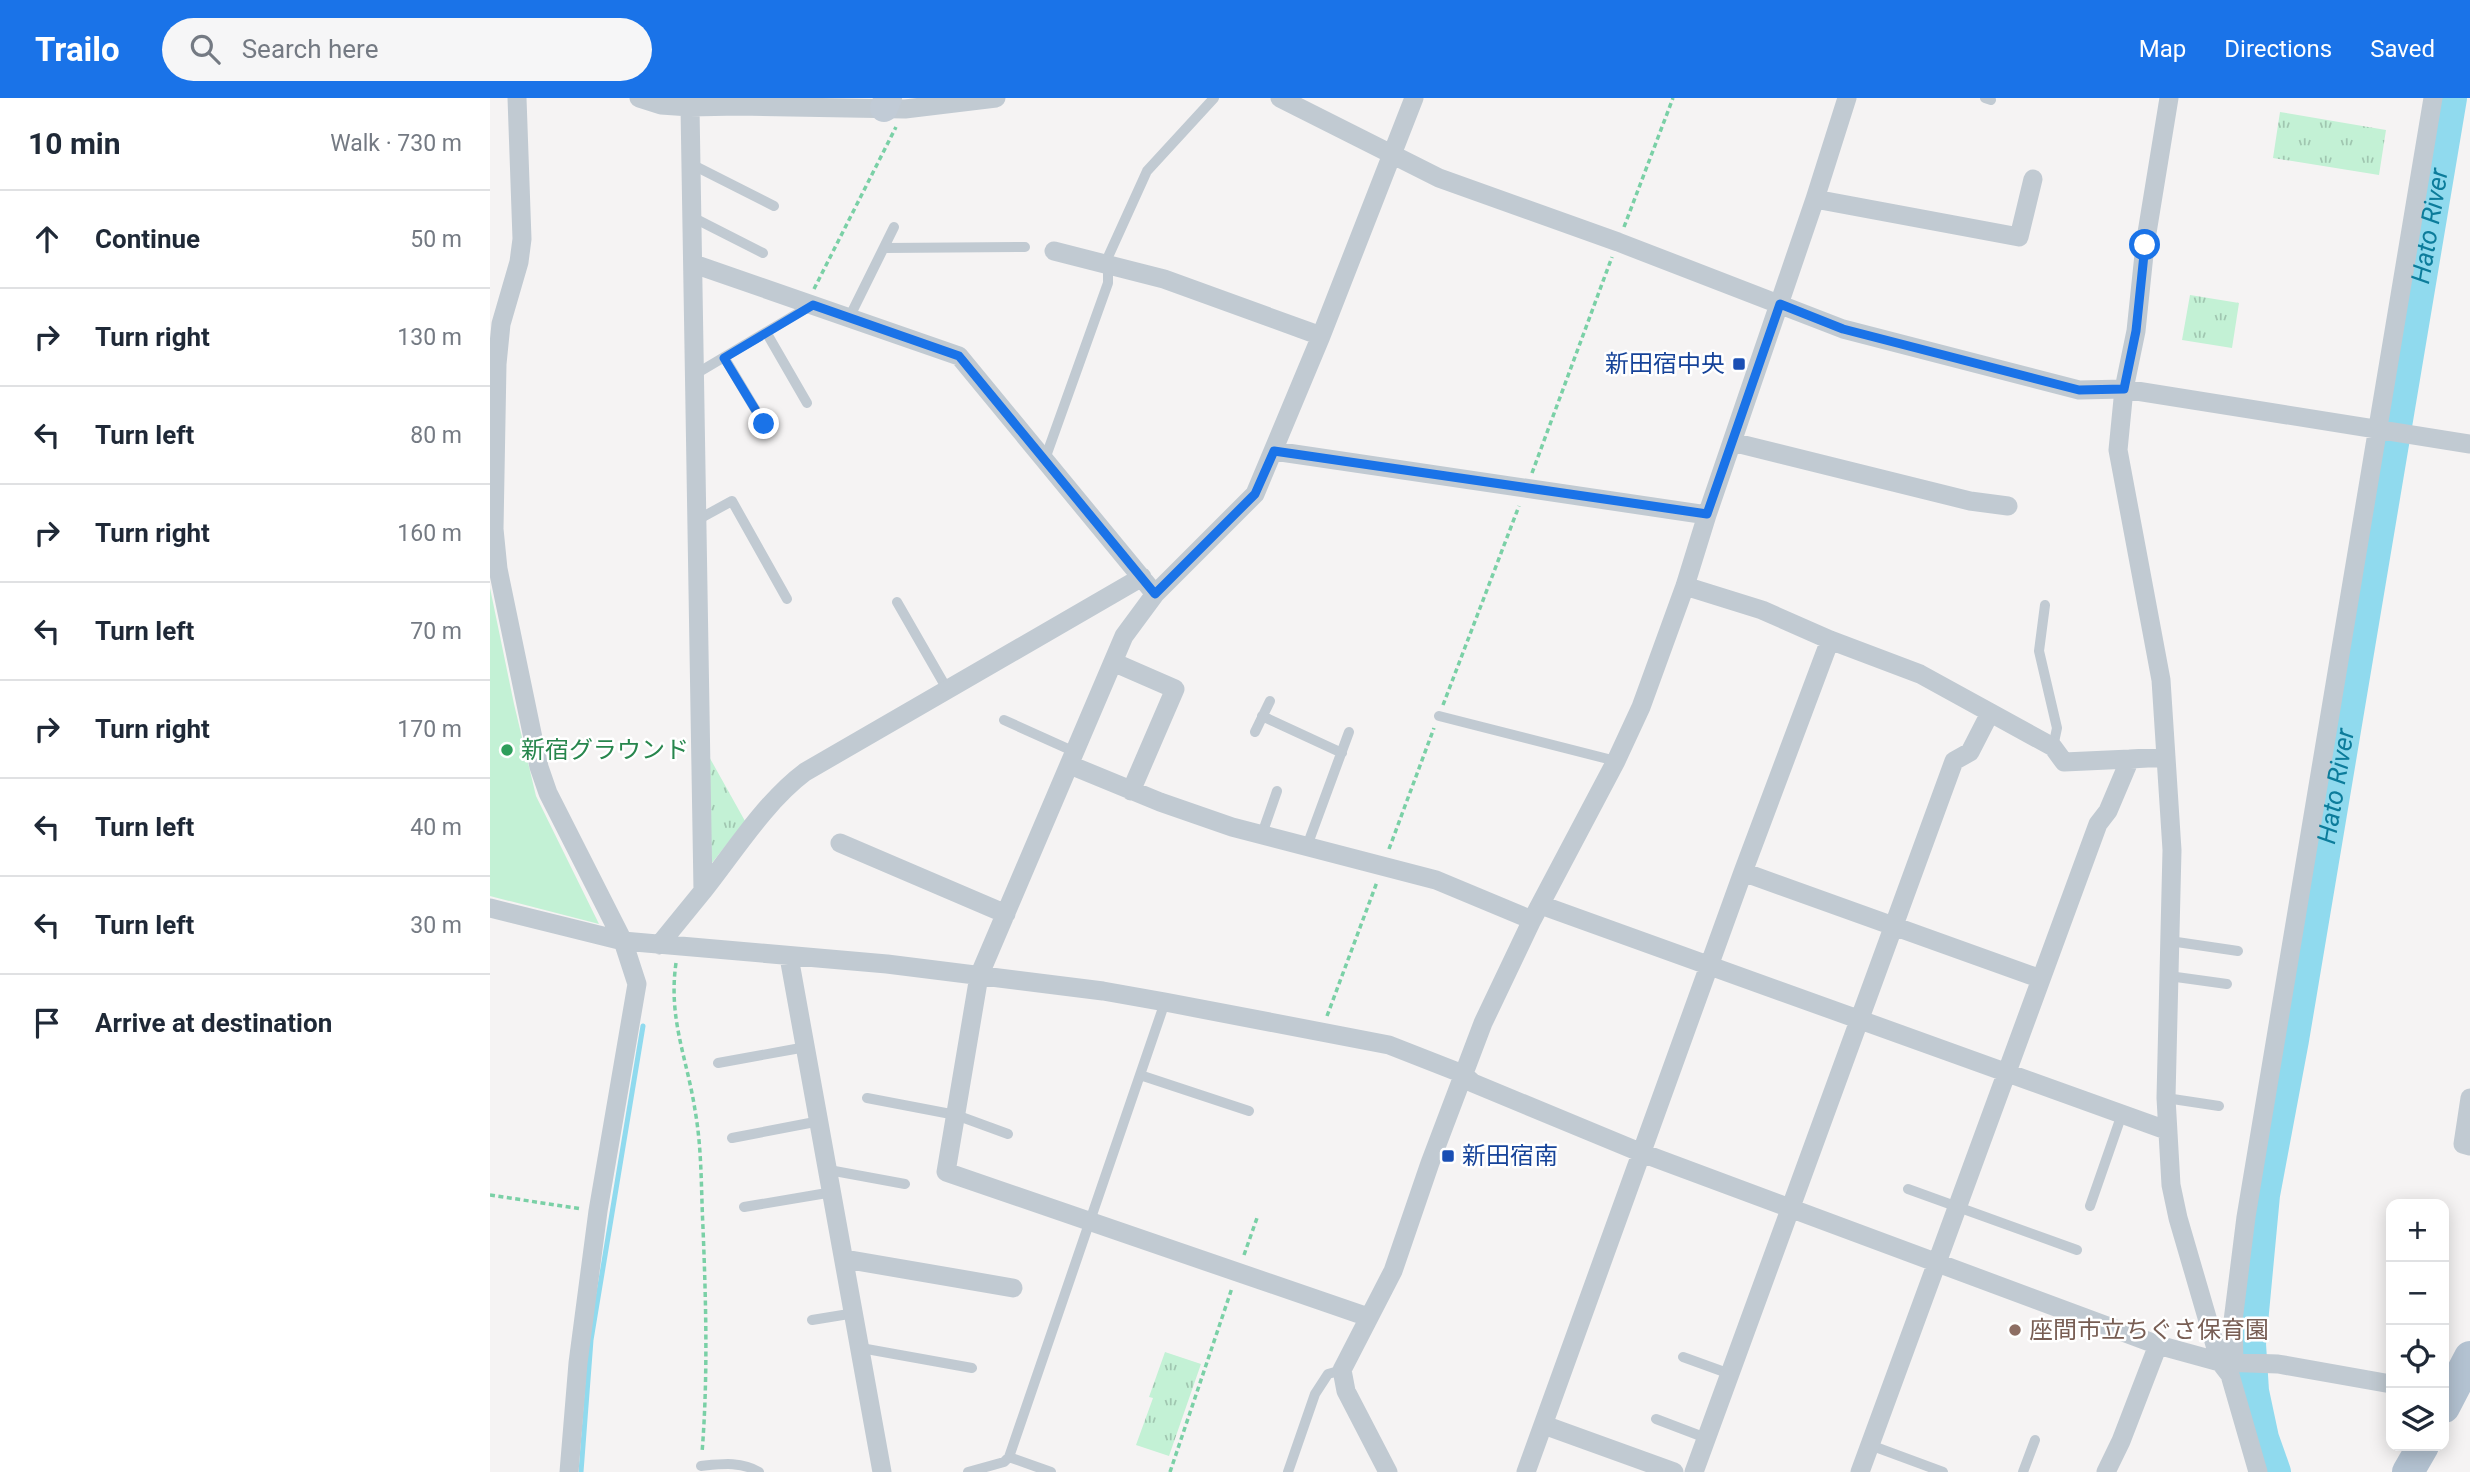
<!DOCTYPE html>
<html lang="en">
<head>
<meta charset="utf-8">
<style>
	:root { --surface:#fff; --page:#f6f6f7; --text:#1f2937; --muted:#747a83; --line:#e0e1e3; --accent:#1a73e8 }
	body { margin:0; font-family:Roboto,"Noto Sans JP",sans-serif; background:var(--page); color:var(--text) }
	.controls { position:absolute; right:21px; bottom:21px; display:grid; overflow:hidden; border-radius:14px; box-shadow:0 4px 18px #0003 }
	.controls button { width:63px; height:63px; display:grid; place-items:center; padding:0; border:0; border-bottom:2px solid var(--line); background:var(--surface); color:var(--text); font:35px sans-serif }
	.stop { position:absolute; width:21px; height:21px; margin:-16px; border:5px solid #1a73e8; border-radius:50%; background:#fff }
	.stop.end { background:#1a73e8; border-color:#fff; box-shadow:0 2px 7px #0008 }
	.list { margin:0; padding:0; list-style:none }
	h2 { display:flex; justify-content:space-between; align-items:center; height:91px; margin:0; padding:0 28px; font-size:30px }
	h2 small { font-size:23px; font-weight:400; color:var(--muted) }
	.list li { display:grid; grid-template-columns:46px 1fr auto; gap:21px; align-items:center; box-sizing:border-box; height:98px; padding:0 28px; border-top:2px solid var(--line) }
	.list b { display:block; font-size:26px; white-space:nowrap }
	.list em { font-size:23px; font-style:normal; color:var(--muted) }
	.icon { flex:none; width:38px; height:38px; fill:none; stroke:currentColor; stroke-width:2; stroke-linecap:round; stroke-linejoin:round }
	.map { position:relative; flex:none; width:1980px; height:1374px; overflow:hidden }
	header { display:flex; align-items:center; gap:42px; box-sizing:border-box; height:98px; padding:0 35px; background:var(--accent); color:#fff }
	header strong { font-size:33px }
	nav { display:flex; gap:38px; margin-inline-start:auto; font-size:24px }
	.search { width:490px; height:63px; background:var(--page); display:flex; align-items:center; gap:18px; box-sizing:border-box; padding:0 24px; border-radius:38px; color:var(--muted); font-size:26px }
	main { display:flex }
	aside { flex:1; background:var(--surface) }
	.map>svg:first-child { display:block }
</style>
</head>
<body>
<header>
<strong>Trailo</strong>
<div class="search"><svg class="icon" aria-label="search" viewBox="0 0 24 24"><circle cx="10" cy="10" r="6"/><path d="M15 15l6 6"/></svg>Search here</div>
<nav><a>Map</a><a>Directions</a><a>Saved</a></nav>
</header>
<main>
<aside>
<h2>10 min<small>Walk · 730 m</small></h2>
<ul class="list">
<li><svg class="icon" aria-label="ahead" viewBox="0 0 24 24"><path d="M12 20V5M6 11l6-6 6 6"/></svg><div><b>Continue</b></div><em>50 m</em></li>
<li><svg class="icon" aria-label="right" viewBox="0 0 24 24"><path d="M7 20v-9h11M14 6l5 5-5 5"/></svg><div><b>Turn right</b></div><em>130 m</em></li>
<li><svg class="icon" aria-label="left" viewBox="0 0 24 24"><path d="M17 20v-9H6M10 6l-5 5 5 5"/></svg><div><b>Turn left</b></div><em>80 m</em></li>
<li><svg class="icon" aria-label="right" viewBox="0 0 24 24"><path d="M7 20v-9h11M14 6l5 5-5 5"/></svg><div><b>Turn right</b></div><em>160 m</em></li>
<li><svg class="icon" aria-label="left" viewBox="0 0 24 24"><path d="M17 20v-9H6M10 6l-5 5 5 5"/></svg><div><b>Turn left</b></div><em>70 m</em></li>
<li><svg class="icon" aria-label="right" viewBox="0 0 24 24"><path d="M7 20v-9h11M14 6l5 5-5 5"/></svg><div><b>Turn right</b></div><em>170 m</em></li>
<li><svg class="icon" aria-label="left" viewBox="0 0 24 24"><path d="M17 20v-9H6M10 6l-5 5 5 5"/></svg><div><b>Turn left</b></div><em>40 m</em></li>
<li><svg class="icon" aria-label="left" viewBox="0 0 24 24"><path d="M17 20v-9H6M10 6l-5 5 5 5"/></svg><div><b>Turn left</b></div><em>30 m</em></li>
<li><svg class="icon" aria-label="arrive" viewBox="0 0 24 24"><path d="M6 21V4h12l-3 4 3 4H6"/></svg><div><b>Arrive at destination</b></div></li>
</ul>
</aside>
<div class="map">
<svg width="1980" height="1374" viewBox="0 0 1980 1374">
	<defs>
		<pattern id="grass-tufts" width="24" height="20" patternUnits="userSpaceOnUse" patternTransform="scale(1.75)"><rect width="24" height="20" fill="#c3f1d5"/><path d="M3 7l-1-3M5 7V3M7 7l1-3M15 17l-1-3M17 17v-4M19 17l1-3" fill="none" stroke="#a0c6b0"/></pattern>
	</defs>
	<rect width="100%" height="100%" fill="#f5f3f3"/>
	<path fill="url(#grass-tufts)" d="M1790 14 1896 32 1889 77 1783 60Z
		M1700 197 1749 205 1742 250 1692 242Z
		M217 655 255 723 218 770Z
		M675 1254 711 1266 679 1358 646 1347 663 1300 659 1299Z"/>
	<path fill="#c3f1d5" d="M0 490 24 606 46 698 109 826 0 798Z"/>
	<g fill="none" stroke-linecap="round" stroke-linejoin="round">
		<path stroke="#90daee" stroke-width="5" d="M91 1374 101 1242 153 928"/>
		<path stroke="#90daee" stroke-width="32" id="s1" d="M1785 1374 1773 1340 1763 1293 1760 1246 1774 1097 1803 942 1961 0"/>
		<path stroke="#7ad0a6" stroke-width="3.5" stroke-dasharray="5 3.5" stroke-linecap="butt" d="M1134 129 1183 0
			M324 191 406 29
			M1042 375 1122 159
			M953 607 1029 408
			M899 751 944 630
			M186 865C178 921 197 960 205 1012 212 1051 211 1091 213 1130 216 1205 218 1280 212 1355
			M837 918 887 784
			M0 1097 92 1111
			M754 1157 767 1120
			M680 1374 742 1190"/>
		<path stroke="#c1cad2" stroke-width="10" d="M1495 0 1501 2
			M201 66 284 108
			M202 119 273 155
			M395 150 535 149
			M359 220 404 129
			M276 234 317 305
			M234 259 274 326
			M204 277 320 208
			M555 361 618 185V159L657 73 724 0
			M207 422 242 403 297 501
			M407 504 457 591
			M1555 507 1549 553 1567 630 1563 649
			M772 618 852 655
			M949 618 1126 663
			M514 622 585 654
			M765 634 780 603
			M772 736 787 693
			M817 748 859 634
			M1680 843 1748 853
			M1679 878 1737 886
			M228 965 316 949
			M650 977 759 1013
			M377 1000 466 1017 518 1036
			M1676 1000 1729 1008
			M242 1040 330 1023
			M339 1072 415 1086
			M1418 1091 1587 1152
			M1600 1108 1632 1016
			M254 1109 343 1094
			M322 1222 365 1215
			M371 1250 482 1270
			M1193 1259 1240 1276
			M1166 1321 1216 1340
			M1380 1347 1453 1374
			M519 1359 561 1374
			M211 1368C231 1366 251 1363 269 1374
			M478 1374 514 1364 519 1359 675 904
			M798 1374 825 1296 838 1276 852 1272
			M1533 1374 1545 1342"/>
		<path stroke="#c1cad2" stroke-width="19" d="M27 0 32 141 29 164 11 226 7 266 4 431 8 471 49 669 58 695 133 843 147 886 108 1113 88 1265 79 1374
			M149 0 171 7 200 9 249 8 415 11 506 0
			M790 0 949 80 1128 144 1353 231 1589 292 1634 291 1980 346
			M1679 0 1655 147 1646 233 1634 291 1628 352 1671 582 1682 752 1676 1000 1681 1087 1688 1120 1730 1264 1740 1277 1768 1374
			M1325 101 1529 139 1543 81
			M564 153 674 181 831 238
			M204 166 469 258 665 496
			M1242 344 1480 403 1518 408
			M784 353 1217 417
			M1195 488 1272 512 1340 542 1430 576 1563 649 1574 664 1640 661
			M623 564 685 591 641 693
			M580 667 670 704 742 729 946 782 1042 822
			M350 745 516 816
			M1253 774 1551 881
			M213 793C244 754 275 704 315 674L652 479
			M1051 807 1676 1032
			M0 810 133 843 397 866 613 893 675 904 899 947 973 976 983 985 1152 1055 1668 1247 1730 1264 1788 1266 1901 1286
			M169 847 213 793 200 9
			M299 859 392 1374
			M1980 1000 1973 1046 1980 1048
			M355 1161 523 1190
			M878 1219 456 1074 489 878 634 538 665 496 765 396 831 238 924 0
			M1744 1265 1743 1223 1756 1119 1943 0
			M1054 1327 1184 1374
			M898 1374 856 1293 852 1272 903 1173 940 1065 993 925 1042 822 1126 663 1151 609 1195 488 1217 417 1325 101 1357 0
			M1036 1374 1253 774 1340 542
			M1204 1374 1464 663 1480 654 1500 615
			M1370 1374 1608 726 1618 713 1640 661 1676 659
			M1616 1374 1631 1343 1668 1247"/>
		<path stroke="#c1cbd6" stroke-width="28" d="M394 10 398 0"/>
		<path stroke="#b3c2d1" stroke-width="32" d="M1954 1309 1980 1259
			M1918 1374 1933 1348"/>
	</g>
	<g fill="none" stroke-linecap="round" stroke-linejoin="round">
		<path stroke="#1a73e8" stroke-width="9" d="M274 326 234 260 323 207 469 258 665 496 765 396 784 353 1217 416 1290 206 1353 231 1589 292 1634 291 1646 233 1655 147"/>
	</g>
	<g fill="#1a4fb4" stroke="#fff" stroke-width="2.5">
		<rect x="1242" y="259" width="14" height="14" rx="3.5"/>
		<rect x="951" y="1051" width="14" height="14" rx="3.5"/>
	</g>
	<circle fill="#2e9e5b" stroke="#fff" stroke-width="2.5" cx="17" cy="652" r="7"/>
	<circle fill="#8d6e63" stroke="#fff" stroke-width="2.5" cx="1525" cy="1232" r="7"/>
	<g text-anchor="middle" stroke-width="5" stroke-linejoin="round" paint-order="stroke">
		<g font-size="24" fill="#164399" stroke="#fff" text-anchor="end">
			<text x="1235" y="274">新田宿中央</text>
			<text x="972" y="1066" text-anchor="start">新田宿南</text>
		</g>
		<g font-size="24" fill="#27864d" stroke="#fff" text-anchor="start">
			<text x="31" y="660">新宿グラウンド</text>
		</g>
		<g font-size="24" fill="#785e54" stroke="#fff" text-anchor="start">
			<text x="1539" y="1240">座間市立ちぐさ保育園</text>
		</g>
		<g font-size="26" font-style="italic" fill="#0c7c9b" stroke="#fff">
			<text dy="9" stroke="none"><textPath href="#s1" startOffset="1264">Hato River</textPath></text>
			<text dy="9" stroke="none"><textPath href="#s1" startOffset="696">Hato River</textPath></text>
		</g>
	</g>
</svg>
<div class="controls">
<button>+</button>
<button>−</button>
<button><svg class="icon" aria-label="locate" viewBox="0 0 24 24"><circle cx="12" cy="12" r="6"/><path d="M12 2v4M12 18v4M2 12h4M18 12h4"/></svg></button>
<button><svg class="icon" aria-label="layers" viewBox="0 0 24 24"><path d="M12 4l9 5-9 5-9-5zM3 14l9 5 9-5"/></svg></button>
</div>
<div class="stop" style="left:1655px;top:147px"></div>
<div class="stop end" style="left:274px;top:326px"></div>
</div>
</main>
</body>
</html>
